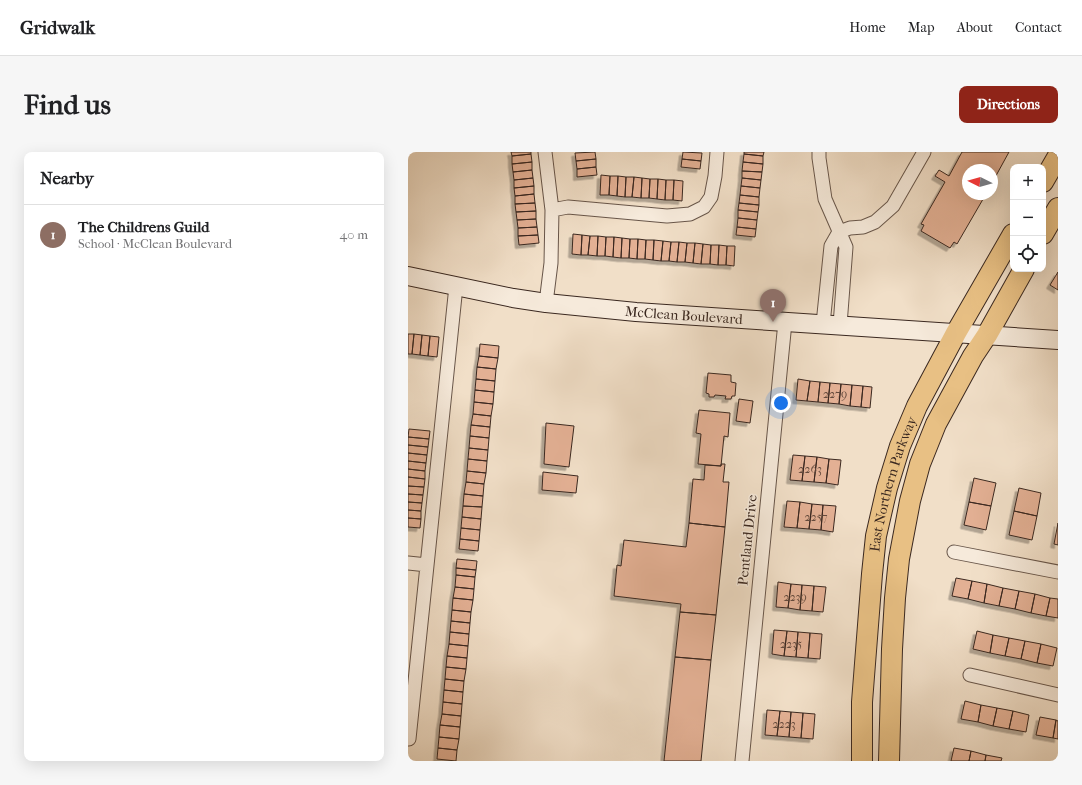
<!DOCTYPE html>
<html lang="en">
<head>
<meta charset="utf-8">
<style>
	:root { --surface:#fff; --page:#f6f6f6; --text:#202124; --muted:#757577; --line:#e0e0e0; --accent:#8f2418 }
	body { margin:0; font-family:"IM FELL French Canon",serif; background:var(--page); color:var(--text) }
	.controls { position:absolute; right:12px; top:12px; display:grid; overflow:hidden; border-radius:8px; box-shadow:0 4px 16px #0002 }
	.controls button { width:36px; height:36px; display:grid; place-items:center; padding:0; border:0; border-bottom:1px solid var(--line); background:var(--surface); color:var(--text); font:20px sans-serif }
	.compass { position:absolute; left:554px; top:12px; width:36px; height:36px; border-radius:50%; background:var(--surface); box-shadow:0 4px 16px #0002; rotate:275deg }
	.you { position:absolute; left:373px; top:251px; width:14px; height:14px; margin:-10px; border:3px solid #fff; border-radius:50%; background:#1a73e8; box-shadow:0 0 0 6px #1a73e833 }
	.badge { display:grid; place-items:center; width:26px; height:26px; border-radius:50%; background:var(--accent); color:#fff; font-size:13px; font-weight:700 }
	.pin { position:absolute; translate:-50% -33px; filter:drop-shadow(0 1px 2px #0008) }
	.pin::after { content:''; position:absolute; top:21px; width:14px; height:12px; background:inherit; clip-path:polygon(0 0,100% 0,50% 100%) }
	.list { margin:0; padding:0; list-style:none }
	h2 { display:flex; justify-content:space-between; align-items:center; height:52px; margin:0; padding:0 16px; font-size:17px }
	h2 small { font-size:13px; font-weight:400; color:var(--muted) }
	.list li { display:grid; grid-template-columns:26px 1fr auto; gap:12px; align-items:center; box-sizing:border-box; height:60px; padding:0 16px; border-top:1px solid var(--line) }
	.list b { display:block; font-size:15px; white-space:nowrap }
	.list p { margin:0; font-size:13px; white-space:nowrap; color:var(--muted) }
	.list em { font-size:13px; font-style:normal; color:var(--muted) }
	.icon { flex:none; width:22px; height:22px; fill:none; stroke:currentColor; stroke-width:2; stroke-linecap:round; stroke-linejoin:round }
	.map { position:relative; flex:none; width:650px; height:609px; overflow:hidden; border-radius:8px }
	header { display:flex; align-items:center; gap:24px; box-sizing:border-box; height:56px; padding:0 20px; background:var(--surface); border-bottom:1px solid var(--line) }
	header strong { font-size:19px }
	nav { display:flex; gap:22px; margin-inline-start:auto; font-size:14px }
	.intro { display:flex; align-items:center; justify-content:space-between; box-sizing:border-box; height:96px; padding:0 24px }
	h1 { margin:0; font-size:28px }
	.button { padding:10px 18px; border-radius:8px; background:var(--accent); color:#fff; font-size:14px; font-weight:700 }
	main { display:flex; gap:24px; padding:0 24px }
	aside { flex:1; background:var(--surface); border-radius:8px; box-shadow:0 4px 16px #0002 }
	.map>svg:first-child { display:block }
</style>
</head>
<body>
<header>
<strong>Gridwalk</strong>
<nav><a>Home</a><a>Map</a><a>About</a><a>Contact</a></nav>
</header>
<div class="intro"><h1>Find us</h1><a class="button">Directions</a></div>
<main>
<aside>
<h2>Nearby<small></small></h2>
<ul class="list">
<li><span class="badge" style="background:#8d6e63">1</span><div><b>The Childrens Guild</b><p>School · McClean Boulevard</p></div><em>40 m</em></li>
</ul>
</aside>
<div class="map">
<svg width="650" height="609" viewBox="0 0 650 609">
	<defs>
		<filter id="shadow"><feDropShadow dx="-3.5" dy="3.5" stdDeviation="0" flood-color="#0004"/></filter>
	</defs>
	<rect width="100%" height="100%" fill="#f1dfc8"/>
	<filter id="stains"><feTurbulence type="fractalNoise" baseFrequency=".005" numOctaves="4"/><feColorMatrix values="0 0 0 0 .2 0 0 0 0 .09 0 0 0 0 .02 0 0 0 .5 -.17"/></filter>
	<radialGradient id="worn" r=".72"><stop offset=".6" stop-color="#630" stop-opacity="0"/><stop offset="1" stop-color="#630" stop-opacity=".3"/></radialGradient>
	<path fill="#e3b094" stroke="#3a2820" filter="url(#shadow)" d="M103 0H123V2L104 4Z
		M187 0 188 7 168 9 167 1Z
		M275 0 294 1 293 9 274 7Z
		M336 0H356L355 4 336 2Z
		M554 0H601L584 31V18H560V42H578L549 92 546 90 542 96 513 79 516 73 513 72 537 30 527 24 531 18 541 24Z
		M123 2 124 10 104 12V4Z
		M336 2 355 4V12L335 10Z
		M188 7V15L169 17 168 9Z
		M274 7 293 9 292 17 273 15Z
		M124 10V18L105 20 104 12Z
		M335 10 355 12 354 20 334 19Z
		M188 15 189 23 169 25V17Z
		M124 18 125 26 106 28 105 20Z
		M334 19 354 20 353 28 334 26Z
		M193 23 202 24 201 43H192Z
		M202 24H210L209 44 201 43Z
		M210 24 218 25 217 45 209 44Z
		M218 25H226L224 45H217Z
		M226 25 234 26 233 46 224 45Z
		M125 26 126 34 106 36V28Z
		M234 26 242 27 241 46H233Z
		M334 26 353 28 352 36 333 34Z
		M242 27H250L249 47 241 46Z
		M250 27 258 28 257 48 249 47Z
		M258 28H266L265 48H257Z
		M266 28 275 29 274 49 265 48Z
		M126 34V42L107 44 106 36Z
		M333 34 352 36 351 45 332 43Z
		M126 42 127 51 107 52V44Z
		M332 43 351 45V53L331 51Z
		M127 51 128 59 108 60 107 52Z
		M331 51 351 53 350 60 330 58Z
		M330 58 350 60 349 68 330 66Z
		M128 59V67L109 68 108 60Z
		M330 66 349 68 348 77 329 75Z
		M128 67 129 75 110 76 109 68Z
		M129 75 130 83 110 84V76Z
		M329 75 348 77 347 85 328 83Z
		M165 82 174 83 173 103 164 102Z
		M130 83 131 91 111 93 110 84Z
		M174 83 182 84 180 103H173Z
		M182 84H190L189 104 180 103Z
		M190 84 198 85 197 104H189Z
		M198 85H206L205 105 197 104Z
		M206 85 214 86 213 106 205 105Z
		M214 86 222 87 221 106H213Z
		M222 87H230L229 107 221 106Z
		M230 87 238 88 237 107H229Z
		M238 88H246L245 108 237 107Z
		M246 88 255 89 253 109 245 108Z
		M255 89 263 90 261 109H253Z
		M263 90H271L269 110 261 109Z
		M271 90 279 91 277 110H269Z
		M279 91H287L285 111 277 110Z
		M287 91 295 92 293 112 285 111Z
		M295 92 303 93 302 112H293Z
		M303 93H311L310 113 302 112Z
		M311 93 319 94 318 113H310Z
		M319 94H327L326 114 318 113Z
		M650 120V138L642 133Z
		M0 182H6L4 202H0Z
		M6 182 14 183 12 203 4 202Z
		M14 183 22 184 20 204 12 203Z
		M22 184 31 185 29 205 20 204Z
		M72 192 91 194 90 206 71 204Z
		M71 204 90 206 88 217 69 215Z
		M69 215 88 217 87 229 68 227Z
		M300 221 323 223V230L328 231 327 244H324L323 247H317L318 244 307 243 306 245H301V242L298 241Z
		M68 227 87 229 86 240 67 238Z
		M390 227 402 229 399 249 388 248Z
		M402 229 412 230 410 250 399 249Z
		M412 230 422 231 420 251 410 250Z
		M422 231 433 232 431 252 420 251Z
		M433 232 444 233 442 254 431 252Z
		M444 233 455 234 453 255 442 254Z
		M455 234 464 235 462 256 453 255Z
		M67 238 86 240 85 252 66 250Z
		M331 247 345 249 342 271 328 269Z
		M66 250 85 252 83 264 65 262Z
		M291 258 322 261 320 285 316 284 313 314 290 312 293 282 288 281Z
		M65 262 83 264 82 275 63 273Z
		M138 271 166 274 161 315 136 312Z
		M63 273 82 275 81 286 62 284Z
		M1 277 22 279 21 287 0 285Z
		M62 284 81 286 80 298 61 296Z
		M0 285 21 287 20 295 0 293Z
		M0 293 20 295 19 303 0 301Z
		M61 296 80 298 79 309 60 307Z
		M0 301 19 303 18 311 0 309Z
		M385 303 397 304 394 329 382 328Z
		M397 304 409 305 406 330 394 329Z
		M409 305 421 307 418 331 406 330Z
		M60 307 79 309 78 321 59 319Z
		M421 307 433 308 430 333 418 331Z
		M0 309 18 311 17 319 0 317Z
		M313 312H317L315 330H321L317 375 281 371 285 327 296 328 297 313 313 314Z
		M0 317 17 319V327L0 325Z
		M59 319 78 321 76 332 58 330Z
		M135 320 170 324 168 341 134 338Z
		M0 325 17 327 16 335 0 334Z
		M566 326 588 331 583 354 561 350Z
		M58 330 76 332 75 344 56 342Z
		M0 334 16 335 15 343 0 342Z
		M611 336 633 341 629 364 606 359Z
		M0 342 15 343 14 351 0 350Z
		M56 342 75 344 74 355 55 354Z
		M379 349 392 350 389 376 376 375Z
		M0 350 14 351 13 359 0 358Z
		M392 350 404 352 401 377 389 376Z
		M561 350 583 354 578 378 556 373Z
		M404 352 415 353 413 378 401 377Z
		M415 353 428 354 425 380 413 378Z
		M55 354 74 355 73 367 54 365Z
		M0 358 13 359V367L0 366Z
		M606 359 629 364 624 388 601 383Z
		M54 365 73 367 72 378 53 376Z
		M0 366 13 367 12 376 0 375Z
		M281 371 317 375 308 463 272 460 273 452 206 444 209 413 213 414 216 388 278 395Z
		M650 371V393L646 392Z
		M53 376 72 378 71 389 52 387Z
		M52 387 71 389 70 399 51 397Z
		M49 407 69 409 68 418 48 416Z
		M48 416 68 418 67 425 48 423Z
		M48 423 67 425 66 437 47 435Z
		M548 426 564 429 560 447 544 444Z
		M564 429 579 432 576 451 560 447Z
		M370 430 383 432 380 456 368 455Z
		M383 432 394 433 392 458 380 456Z
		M579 432 595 436 591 454 576 451Z
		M394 433 406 434 404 459 392 458Z
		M406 434 418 435 415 460 404 459Z
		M47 435 66 437 65 448 45 446Z
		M595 436 611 439 607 457 591 454Z
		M611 439 627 442 623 461 607 457Z
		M627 442 642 446 638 464 623 461Z
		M45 446 65 448 63 460 44 458Z
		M642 446 650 447V466L638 464Z
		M44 458 63 460 62 471 43 469Z
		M272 460 308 463 303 508 267 505Z
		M43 469 62 471 61 482 42 480Z
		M366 478 379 479 376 504 364 502Z
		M379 479 390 480 388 505 376 504Z
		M569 479 585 483 582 501 565 497Z
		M42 480 61 482 60 494 41 492Z
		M390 480 402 481 400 506 388 505Z
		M402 481 414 482 412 507 400 506Z
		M585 483 601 486 597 504 582 501Z
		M601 486 617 489 613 507 597 504Z
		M617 489 633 492 629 511 613 507Z
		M41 492 60 494 59 506 39 504Z
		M633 492 649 496 645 514 629 511Z
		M39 504 59 506 58 517 38 515Z
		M267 505 303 508 293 609H256Z
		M38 515 58 517 56 529 37 527Z
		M37 527 56 529 55 540 36 538Z
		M36 538 55 540 54 552 35 550Z
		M557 549 573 553 570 570 553 567Z
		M35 550 54 552 53 564 34 562Z
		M573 553 589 556 585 574 570 570Z
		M589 556 605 559 601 577 585 574Z
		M359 558 372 559 369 584 357 583Z
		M372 559 383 560 381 585 369 584Z
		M605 559 621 563 618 580 601 577Z
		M383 560 395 561 393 586 381 585Z
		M395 561 407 562 405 587 393 586Z
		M34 562 53 564 52 575 32 573Z
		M632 565 648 568 645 586 628 583Z
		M648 568 650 569V587L645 586Z
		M32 573 52 575 51 587 31 585Z
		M31 585 51 587 49 598 30 596Z
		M30 596 49 598 48 609 29 607Z
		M546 596 563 599 561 609H543Z
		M563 599 578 603 577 609H561Z
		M578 603 594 606 593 609H577Z"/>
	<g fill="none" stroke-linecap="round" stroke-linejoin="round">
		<defs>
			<path id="street" d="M137 0 144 58 143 111 138 151
				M411 0V6L417 47 438 95 432 173
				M144 58 160 55 259 64 282 62 296 55 303 45 307 24 309 0
				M415 172 423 94 431 80 442 76 455 75 467 70 485 54 516 0
				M546 400 650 420
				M0 411 19 413
				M562 523 650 543
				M0 587H1L48 134
				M334 609 377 170"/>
			<g id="secondary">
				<path id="s1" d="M0 124 105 146 138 151 228 160 650 188"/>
			</g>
			<g id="primary">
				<path d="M635 30 650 4"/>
				<path d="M635 82 650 56"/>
				<path id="s2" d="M454 609V550L464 422 468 384 479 336 492 294 509 254 548 181 605 82"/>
				<path d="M481 609 484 497 487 446 491 407 502 349 512 312 528 272 565 204 579 183 616 117"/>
			</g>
		</defs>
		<use href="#street" stroke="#68564a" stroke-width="15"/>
		<use href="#secondary" stroke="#3a2820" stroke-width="20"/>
		<use href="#primary" stroke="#3a2820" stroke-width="22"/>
		<use href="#street" stroke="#f6eadb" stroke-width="13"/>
		<use href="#secondary" stroke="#f6eadb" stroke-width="18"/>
		<use href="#primary" stroke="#e8c084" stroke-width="20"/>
	</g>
	<g text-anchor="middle" stroke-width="3" stroke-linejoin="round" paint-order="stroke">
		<g font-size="12" fill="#644a3d">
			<text x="427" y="246">2279</text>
			<text x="402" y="321">2263</text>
			<text x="408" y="369">2257</text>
			<text x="387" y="449">2239</text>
			<text x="383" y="496">2235</text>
			<text x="376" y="576">2223</text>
		</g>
		<g font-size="14" fill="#3a2820" stroke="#f6eadb">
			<text dy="5" stroke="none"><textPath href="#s1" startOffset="279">McClean Boulevard</textPath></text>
			<text dy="5" stroke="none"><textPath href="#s2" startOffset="280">East Northern Parkway</textPath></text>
			<text transform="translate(339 388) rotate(-84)" y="5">Pentland Drive</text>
		</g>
	</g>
	<rect width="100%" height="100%" filter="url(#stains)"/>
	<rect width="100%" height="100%" fill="url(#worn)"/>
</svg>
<div class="controls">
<button>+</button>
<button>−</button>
<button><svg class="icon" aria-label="locate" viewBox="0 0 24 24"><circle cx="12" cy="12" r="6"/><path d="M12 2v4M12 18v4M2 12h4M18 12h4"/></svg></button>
</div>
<svg class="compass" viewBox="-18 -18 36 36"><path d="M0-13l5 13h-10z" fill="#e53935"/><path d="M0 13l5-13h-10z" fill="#757577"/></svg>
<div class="you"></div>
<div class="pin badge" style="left:365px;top:170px;background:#8d6e63">1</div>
</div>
</main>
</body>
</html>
